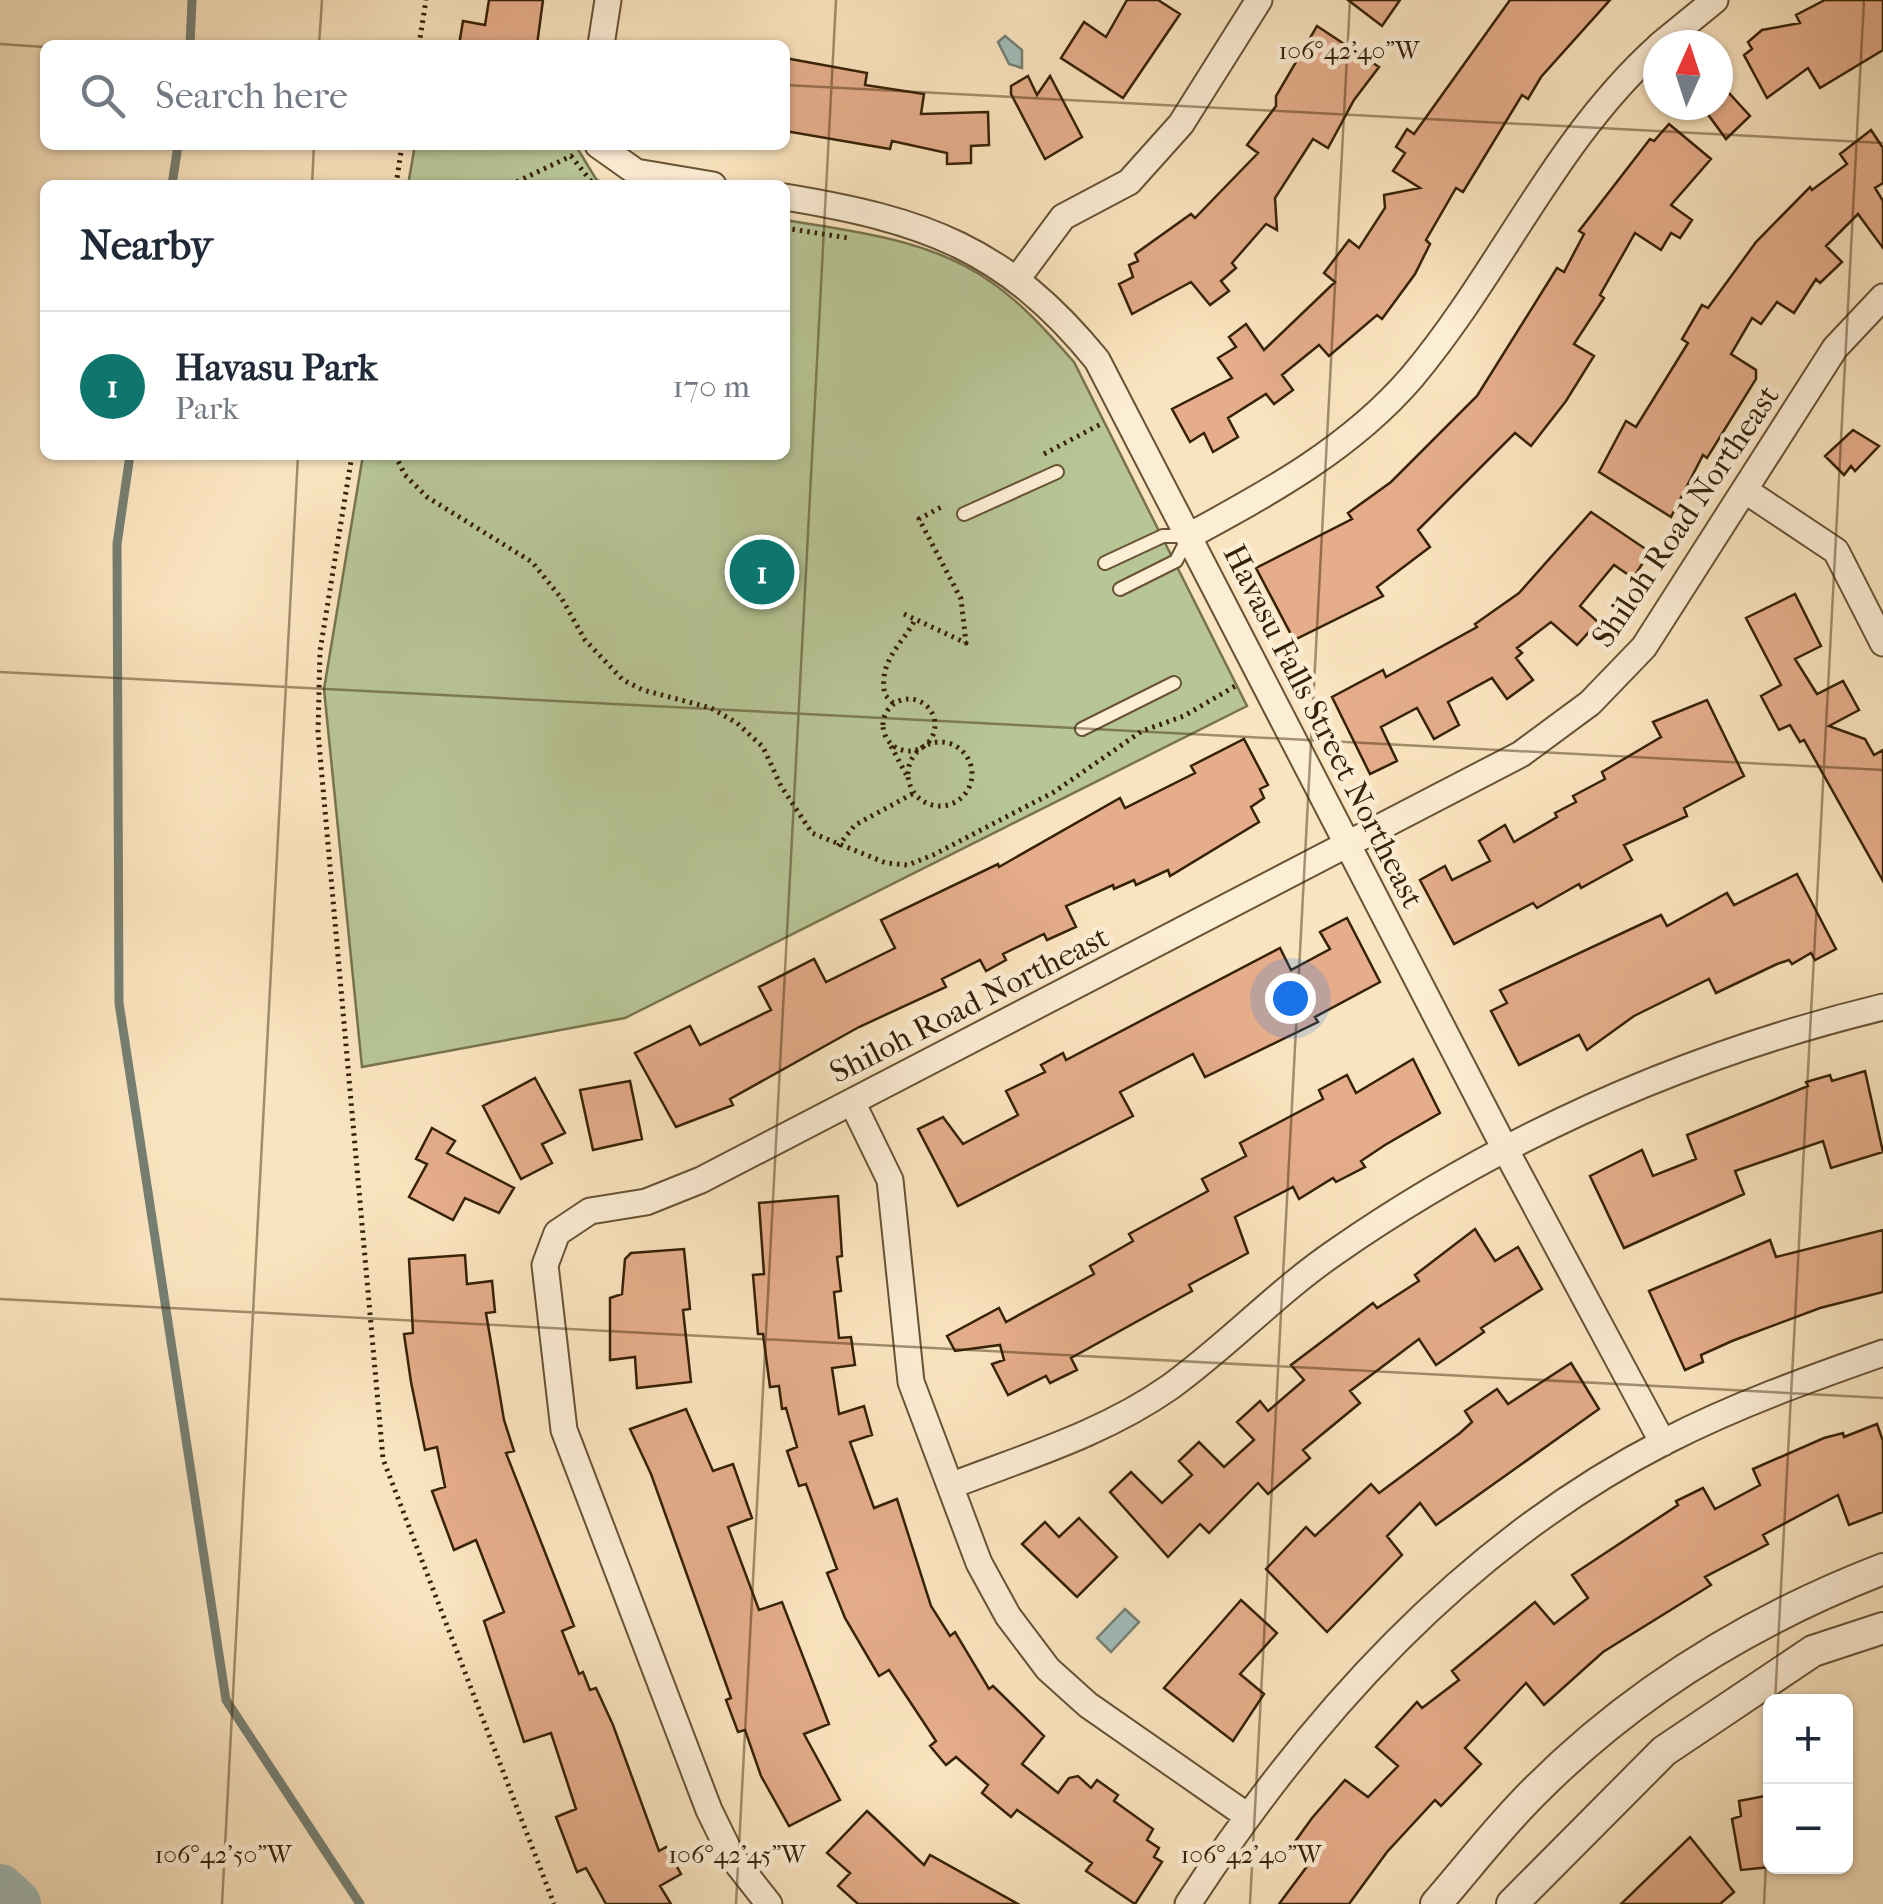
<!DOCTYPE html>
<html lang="en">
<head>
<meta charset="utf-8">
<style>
	:root { --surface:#fff; --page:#f2f2f3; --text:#1f2937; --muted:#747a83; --line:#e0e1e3; --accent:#0f766e }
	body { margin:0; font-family:"IM FELL French Canon",serif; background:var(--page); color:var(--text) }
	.controls { position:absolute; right:30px; bottom:30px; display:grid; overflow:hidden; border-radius:15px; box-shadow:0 2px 8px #0004 }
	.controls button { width:90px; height:90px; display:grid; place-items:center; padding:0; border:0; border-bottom:2px solid var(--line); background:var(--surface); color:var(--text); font:50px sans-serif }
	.compass { position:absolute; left:1643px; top:30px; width:90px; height:90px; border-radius:50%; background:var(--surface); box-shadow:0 2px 8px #0004; rotate:3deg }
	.you { position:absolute; left:1290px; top:998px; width:35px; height:35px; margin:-25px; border:8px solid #fff; border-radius:50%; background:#1a73e8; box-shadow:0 0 0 15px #1a73e833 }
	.badge { display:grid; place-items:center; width:65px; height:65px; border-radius:50%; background:var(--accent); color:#fff; font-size:32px; font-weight:700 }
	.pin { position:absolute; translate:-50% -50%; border:5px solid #fff; box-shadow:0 2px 10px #0006 }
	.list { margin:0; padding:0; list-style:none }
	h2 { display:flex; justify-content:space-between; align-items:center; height:130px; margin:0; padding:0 40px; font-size:42px }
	h2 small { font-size:32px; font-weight:400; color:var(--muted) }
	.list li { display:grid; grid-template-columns:65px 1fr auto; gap:30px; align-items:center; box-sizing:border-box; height:150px; padding:0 40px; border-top:2px solid var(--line) }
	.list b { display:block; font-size:38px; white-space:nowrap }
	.list p { margin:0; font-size:32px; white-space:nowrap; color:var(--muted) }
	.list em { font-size:32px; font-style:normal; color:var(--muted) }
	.icon { flex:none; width:55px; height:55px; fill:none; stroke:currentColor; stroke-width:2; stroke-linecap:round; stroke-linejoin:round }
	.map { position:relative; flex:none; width:1883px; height:1904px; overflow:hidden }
	.search { position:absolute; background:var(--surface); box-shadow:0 2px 8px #0004; left:40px; top:40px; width:750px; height:110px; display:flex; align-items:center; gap:25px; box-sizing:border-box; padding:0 35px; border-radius:15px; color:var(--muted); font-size:38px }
	.panel { position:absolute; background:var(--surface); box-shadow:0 2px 8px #0004; left:40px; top:180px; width:750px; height:280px; border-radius:15px }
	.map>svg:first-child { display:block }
</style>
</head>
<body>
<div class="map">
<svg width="1883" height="1904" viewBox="0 0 1883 1904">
	<rect width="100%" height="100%" fill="#fae4bf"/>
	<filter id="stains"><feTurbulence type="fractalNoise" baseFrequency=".002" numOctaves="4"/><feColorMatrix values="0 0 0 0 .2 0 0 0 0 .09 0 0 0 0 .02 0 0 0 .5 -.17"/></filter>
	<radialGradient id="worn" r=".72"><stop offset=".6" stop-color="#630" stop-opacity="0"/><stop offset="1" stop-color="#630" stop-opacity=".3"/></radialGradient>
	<path fill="#b8c596" stroke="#77734e" stroke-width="2.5" d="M415 145 576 146 596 179 607 185H408Z
		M785 220C854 231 933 240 991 282 1023 304 1049 334 1074 362L1247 706 625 1018 362 1067 324 689 363 455H785Z"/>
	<path fill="#a1bdba" stroke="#767f72" stroke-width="2.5" d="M1005 36 1022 50V68L1009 64 998 42Z
		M1125 1609 1139 1622 1111 1652 1097 1638Z"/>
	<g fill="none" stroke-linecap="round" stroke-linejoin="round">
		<path stroke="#767f72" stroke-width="9" d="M190 45 192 0
			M172 185 178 145
			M130 455 117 544 119 1003 226 1700 360 1904"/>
		<path stroke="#a1bdba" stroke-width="50" d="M0 1889 16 1904"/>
	</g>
	<path fill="#e5ad8a" stroke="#362105" stroke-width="2.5" d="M489 0H543L537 45H459L463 21 485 25Z
		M1127 0H1158L1180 14 1123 98 1061 58 1084 22 1106 37Z
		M1348 0H1400L1382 26Z
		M1510 0H1610L1541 77 1528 99 1522 95 1463 192 1456 188 1426 240 1430 244 1415 274 1382 319 1377 315 1329 356 1319 345 1282 375 1293 390 1274 404 1266 394 1228 418 1238 437 1213 452 1204 433 1190 442 1172 409 1232 378 1218 358 1236 347 1229 337 1246 324 1264 350 1335 282 1324 273 1349 240 1359 248 1385 208 1384 195 1420 188 1393 171 1405 153 1396 147 1407 129 1414 134Z
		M1825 0H1883V50L1820 88 1808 68 1767 98 1744 55 1752 49 1748 42 1762 30 1800 23 1796 15Z
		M1317 26 1379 67 1354 100 1328 148 1313 139 1275 198 1277 230 1266 224 1232 263 1236 268 1221 281 1229 291 1210 305 1191 282 1132 314 1119 284 1133 277 1129 265 1138 261 1135 254 1191 214 1195 218 1258 153 1247 145 1276 106V96Z
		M785 58 867 73 865 85 924 94 921 114 988 112 989 145 971 146V163L947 164V153L892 141 890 149 785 131Z
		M1028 76 1037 95 1050 76 1082 137 1045 159 1011 94V86Z
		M1718 81 1750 116 1726 139 1701 105H1718Z
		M1669 124 1711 159 1671 205 1692 220 1680 238 1671 233 1661 250 1635 233 1600 295 1604 298 1574 344 1594 356 1566 401 1531 446 1515 433 1418 530 1430 547 1377 587 1383 596 1294 640 1256 568 1352 519 1348 513 1391 482 1477 396 1557 268 1564 272 1584 234 1579 231 1650 139 1654 141Z
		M1871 130 1883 148V183L1875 188 1883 201V248L1858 214 1826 246 1842 262 1820 283 1816 279 1794 313 1777 302 1761 324 1752 318 1731 354 1756 370V379L1707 458 1703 455 1671 517 1599 472 1626 421 1636 427 1688 343 1682 339 1702 305 1708 308 1756 242 1810 187 1812 190 1847 164 1840 154Z
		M1853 430 1879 446 1855 471 1851 466 1844 475 1825 456Z
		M1591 512 1650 552 1633 578 1614 565 1580 606 1598 622 1577 645 1551 622 1517 648 1522 653 1516 658 1533 680 1507 699 1492 678 1448 702 1459 725 1434 739 1417 708 1381 727 1397 761 1370 774 1332 697 1383 670 1386 677 1477 627 1475 624 1519 593Z
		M1795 594 1821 646 1795 659 1817 694 1843 681 1859 710 1829 726 1865 739 1874 755 1883 750V881L1804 740 1800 742 1790 725 1779 730 1761 696 1781 685 1746 618Z
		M1707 700 1744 776 1684 808 1687 816 1624 845 1632 860 1581 888 1579 884 1537 908 1533 903 1454 944 1420 880 1445 866 1452 880 1490 861 1479 841 1505 825 1514 842 1557 817 1555 813 1576 802 1573 796 1605 779 1602 772 1661 737 1653 722Z
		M1244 739 1268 785 1260 789 1264 798 1251 807 1259 822 1170 876 1168 870 1136 885 1134 880 1114 889 1113 885 1066 906 1076 927 1047 940 1044 934 1003 954 1006 960 986 971 980 960 942 979 946 987 859 1027 730 1099 733 1105 676 1127 635 1053 690 1026 700 1045 771 1010 759 987 814 959 826 982 895 948 881 920 998 864 999 867 1120 798 1125 808 1195 773 1191 766Z
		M1797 874 1836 949 1815 960 1811 953 1792 964 1789 960 1777 964 1716 993 1709 979 1634 1016 1587 1050 1579 1035 1519 1065 1491 1011 1507 1003 1500 990 1661 915 1667 926 1727 893 1734 905Z
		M1347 918 1380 982 1315 1017 1318 1022 1205 1077 1193 1054 1120 1092 1133 1116 958 1206 918 1129 943 1117 963 1144 1018 1115 1006 1091 1045 1072 1041 1065 1063 1053 1066 1060 1280 948 1291 970 1330 949 1320 932Z
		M1413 1059 1440 1113 1385 1145 1361 1161 1365 1167 1336 1182 1333 1178 1299 1199 1293 1187 1235 1217 1248 1253 1189 1285 1192 1291 1071 1358 1077 1370 1050 1383 1046 1376 1008 1395 992 1364 1004 1360 1000 1345 955 1351 947 1336 999 1308 1006 1322 1094 1274 1090 1266 1133 1241 1129 1234 1208 1191 1202 1179 1246 1156 1240 1143 1323 1099 1319 1090 1347 1075 1356 1093Z
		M1865 1071 1883 1152 1831 1168 1823 1141 1735 1171 1744 1194 1624 1248 1590 1176 1642 1150 1653 1176 1696 1159 1687 1135 1808 1086 1806 1082 1830 1075 1832 1081Z
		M535 1078 565 1133 542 1144 552 1163 521 1179 483 1106Z
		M630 1081 642 1139 593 1150 580 1090Z
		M432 1128 455 1141 447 1153 514 1188 499 1213 465 1198 453 1220 409 1197 427 1164 416 1159Z
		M838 1196 842 1256 837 1257 841 1291 834 1292 839 1338 851 1337 855 1365 832 1368 839 1414 864 1406 872 1435 850 1442 874 1508 897 1499 931 1606 950 1636 955 1632 989 1689 993 1686 1044 1736 1022 1764 1058 1793 1069 1778 1078 1776 1091 1788 1097 1780 1118 1795 1114 1801 1153 1829 1147 1840 1159 1848 1154 1857 1162 1862 1135 1904 1086 1871 1092 1863 1017 1810 1011 1817 982 1793 988 1785 956 1757 946 1765 930 1746 936 1741 889 1670 879 1676 845 1618 827 1573 837 1569 806 1484 799 1486 787 1451 797 1447 786 1408 782 1409 779 1386 770 1387 763 1334H758L753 1275 764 1274 759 1203Z
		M1475 1229 1495 1261 1518 1247 1542 1289 1481 1328 1484 1332 1436 1365 1419 1339 1350 1391 1360 1403 1303 1450 1310 1458 1268 1494 1258 1483 1209 1533 1200 1524 1168 1557 1110 1492 1131 1472 1162 1503 1192 1475 1179 1461 1199 1442 1224 1467 1254 1440 1237 1422 1260 1401 1268 1411 1304 1380 1291 1365 1373 1303 1377 1308 1419 1281 1415 1275Z
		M1883 1230V1292L1820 1308 1732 1341 1701 1355 1703 1362 1685 1370 1649 1291 1770 1240 1776 1257Z
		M684 1249 690 1309 683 1310 691 1382 637 1388 635 1357 610 1360V1298L622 1294 625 1259 631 1253Z
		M465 1255 467 1284 492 1281 495 1312 486 1313 504 1420 514 1451 506 1453 574 1626 562 1631 579 1674 583 1672 590 1690 596 1688 613 1725 659 1851 666 1847 681 1874 660 1886 671 1904H606L586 1868 577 1872 556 1817 576 1809 551 1733 524 1742 484 1621 504 1612 476 1540 454 1550 432 1491 445 1487 437 1447 425 1450 411 1382 404 1334 413 1333 409 1259Z
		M1571 1363 1599 1409 1436 1525 1420 1503 1387 1536 1402 1555 1327 1632 1266 1569 1306 1527 1315 1536 1371 1484 1379 1493 1460 1433 1472 1422 1465 1411 1497 1389 1508 1404Z
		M686 1409 713 1471 733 1464 752 1518 728 1527 759 1610 782 1602 829 1724 804 1734 840 1800 789 1826 761 1776 745 1730 738 1732 726 1700 731 1698 651 1474 630 1429Z
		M1877 1424 1883 1441V1512L1849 1525 1838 1495 1763 1535 1768 1544 1705 1577 1711 1585 1603 1652 1544 1705 1526 1683 1465 1748 1481 1764 1441 1806 1435 1800 1387 1852 1349 1904H1279L1314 1857 1294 1843 1312 1818 1345 1780 1368 1797 1398 1766 1376 1747 1417 1702 1422 1708 1459 1680 1452 1671 1535 1602 1554 1624 1588 1598 1572 1575 1678 1505 1676 1501 1703 1488 1715 1509 1760 1485 1753 1469 1824 1438 1843 1433 1844 1437Z
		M1079 1518 1117 1557 1077 1597 1022 1544 1045 1522 1059 1537Z
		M1241 1600 1277 1633 1240 1674 1264 1694 1233 1741 1164 1688Z
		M1770 1795V1867L1741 1870 1732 1819 1741 1816 1739 1801Z
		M867 1811 924 1865 930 1855 1018 1904H858L838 1886 850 1873 827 1853Z
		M1690 1837 1734 1892 1720 1904H1621Z"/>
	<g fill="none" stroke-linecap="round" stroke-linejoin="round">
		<defs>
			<path id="service" d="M964 514 1057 472
				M1105 563 1163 536H1189L1176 561 1120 589
				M1082 729 1174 683"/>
			<path id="minor" d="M601 45 608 0
				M1660 45 1715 0
				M598 145 636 172 713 185
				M785 197C924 220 1006 248 1097 360L1504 1147 1663 1443
				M1017 279 1063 217 1129 182 1181 124 1259 0
				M1746 491 1836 551 1883 643
				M1189 536C1270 492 1351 448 1412 377 1501 271 1554 141 1658 47
				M852 1102 890 1180 911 1382 979 1563 1008 1616 1048 1669 1088 1705 1246 1815
				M950 1486C1025 1457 1103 1434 1170 1387 1227 1346 1276 1293 1334 1253 1501 1137 1686 1055 1883 1007
				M769 1904 732 1857 709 1810 564 1430 545 1265 557 1233 590 1211 646 1202 701 1180 1521 754 1590 703 1644 647 1835 348 1883 297
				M1188 1904C1309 1717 1465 1544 1666 1441 1736 1405 1809 1379 1883 1353"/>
			<path id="tertiary" d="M1436 1904C1469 1866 1501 1824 1537 1789 1635 1691 1754 1619 1883 1569
				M1512 1904 1664 1751 1813 1651 1883 1628"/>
		</defs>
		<use href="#service" stroke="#675234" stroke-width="16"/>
		<use href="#minor" stroke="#675234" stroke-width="29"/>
		<use href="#tertiary" stroke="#675234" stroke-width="34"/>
		<path stroke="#362105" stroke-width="5" stroke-dasharray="2.5 5" stroke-linecap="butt" d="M419 45 426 0
			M396 185 402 145
			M510 185 571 156 594 185
			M785 228 848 238
			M1044 454 1101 424
			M352 455 320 651 318 732 383 1459 554 1904
			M395 455 405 475 427 497 532 562 562 599 585 640 623 680 643 690 711 708 737 723 763 747 781 786 812 833 886 863 908 865 933 855 1054 792 1142 731 1184 716 1237 685
			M904 614 966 643 961 599 919 519 945 505
			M883 725a26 26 0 1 1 52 0a26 26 0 1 1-52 0Z
			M893 703 885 695C878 661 901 646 915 620
			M908 774a32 32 0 1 1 64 0a32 32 0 1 1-64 0Z
			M891 746 907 776
			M838 846 855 825 914 793"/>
		<use href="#service" stroke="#fcedd5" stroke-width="12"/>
		<use href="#minor" stroke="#fcedd5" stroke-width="25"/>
		<use href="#tertiary" stroke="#fcedd5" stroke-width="30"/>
	</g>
	<path fill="none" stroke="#362105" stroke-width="2.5" stroke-opacity="0.45" d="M0 44 45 47M319 45 322 0M785 85 1883 143M312 185 314 145M0 672 1883 770M0 1299 1883 1398M1775 1702 1864 0M222 1904 298 455M736 1904 836 0M1250 1904 1350 0M1764 1904 1770 1785"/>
	<g text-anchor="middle" stroke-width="9" stroke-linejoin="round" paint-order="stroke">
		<g font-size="32" fill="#362105" stroke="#fcedd5">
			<text transform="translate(1685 516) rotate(-56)" y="11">Shiloh Road Northeast</text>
			<text transform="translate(1324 726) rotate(63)" y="11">Havasu Falls Street Northeast</text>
			<text transform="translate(969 1004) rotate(-27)" y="11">Shiloh Road Northeast</text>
		</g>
	</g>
	<g font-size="25" text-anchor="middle" fill="#362105" stroke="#fcedd5" stroke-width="9" stroke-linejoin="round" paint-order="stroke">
		<text x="1349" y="59">106°42'40"W</text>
		<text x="223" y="1863">106°42'50"W</text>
		<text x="737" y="1863">106°42'45"W</text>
		<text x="1251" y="1863">106°42'40"W</text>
	</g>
	<rect width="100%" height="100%" filter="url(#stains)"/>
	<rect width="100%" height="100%" fill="url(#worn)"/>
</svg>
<div class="controls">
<button>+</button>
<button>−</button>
</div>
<svg class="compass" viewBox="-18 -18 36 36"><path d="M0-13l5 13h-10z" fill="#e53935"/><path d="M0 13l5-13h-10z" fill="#747a83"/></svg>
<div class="you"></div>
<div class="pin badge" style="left:762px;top:572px">1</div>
<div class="search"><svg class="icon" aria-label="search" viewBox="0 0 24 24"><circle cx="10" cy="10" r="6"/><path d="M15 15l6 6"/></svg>Search here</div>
<section class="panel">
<h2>Nearby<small></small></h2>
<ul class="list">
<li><span class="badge">1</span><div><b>Havasu Park</b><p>Park</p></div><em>170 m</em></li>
</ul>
</section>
</div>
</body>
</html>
